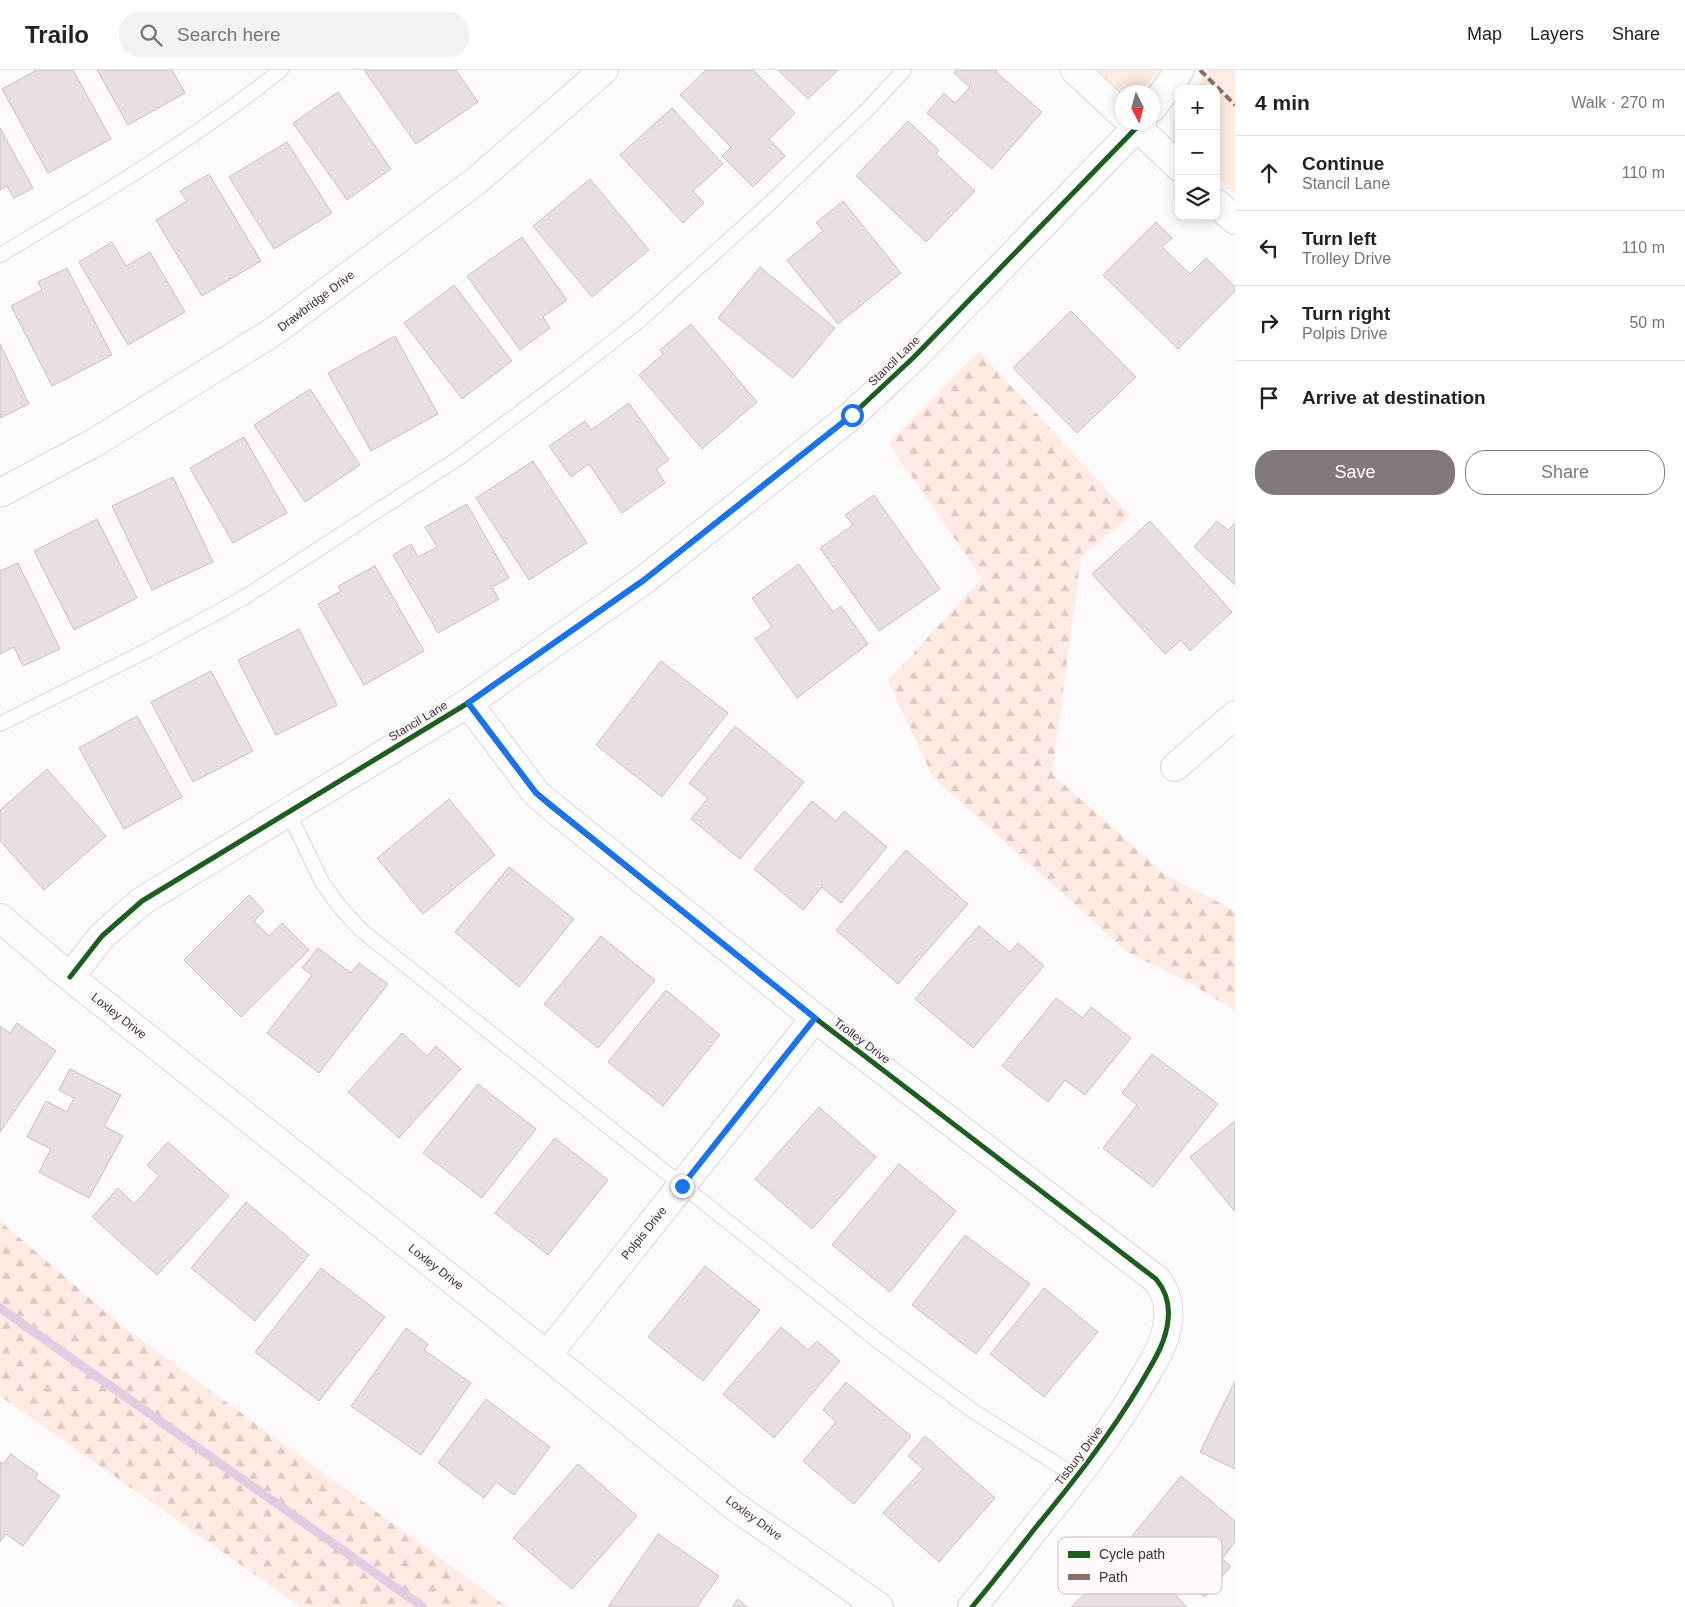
<!DOCTYPE html>
<html lang="en">
<head>
<meta charset="utf-8">
<style>
	:root { --surface:#fff; --page:#f2f2f2; --text:#222; --muted:#767676; --line:#e0e0e0; --accent:#80797a }
	body { margin:0; font-family:Arial,sans-serif; background:var(--page); color:var(--text) }
	.controls { position:absolute; right:15px; top:15px; display:grid; overflow:hidden; border-radius:10px; box-shadow:0 2px 12px #0003 }
	.controls button { width:45px; height:45px; display:grid; place-items:center; padding:0; border:0; border-bottom:1px solid var(--line); background:var(--surface); color:var(--text); font:25px sans-serif }
	.compass { position:absolute; left:1115px; top:15px; width:45px; height:45px; border-radius:50%; background:var(--surface); box-shadow:0 2px 12px #0003; rotate:174deg }
	.stop { position:absolute; width:15px; height:15px; margin:-11px; border:4px solid #1a73e8; border-radius:50%; background:#fff }
	.stop.end { background:#1a73e8; border-color:#fff; box-shadow:0 1px 5px #0008 }
	.list { margin:0; padding:0; list-style:none }
	h2 { display:flex; justify-content:space-between; align-items:center; height:65px; margin:0; padding:0 20px; font-size:21px }
	h2 small { font-size:16px; font-weight:400; color:var(--muted) }
	.list li { display:grid; grid-template-columns:32px 1fr auto; gap:15px; align-items:center; box-sizing:border-box; height:75px; padding:0 20px; border-top:1px solid var(--line) }
	.list b { display:block; font-size:19px; white-space:nowrap }
	.list p { margin:0; font-size:16px; white-space:nowrap; color:var(--muted) }
	.list em { font-size:16px; font-style:normal; color:var(--muted) }
	.actions { display:flex; gap:10px; padding:15px 20px }
	.actions a { flex:1; padding:11px 0; border:1px solid var(--accent); border-radius:20px; text-align:center; font-size:18px; color:var(--accent) }
	.actions .main { background:var(--accent); color:#fff }
	.icon { flex:none; width:28px; height:28px; fill:none; stroke:currentColor; stroke-width:2; stroke-linecap:round; stroke-linejoin:round }
	.map { position:relative; flex:none; width:1235px; height:1537px; overflow:hidden }
	header { display:flex; align-items:center; gap:30px; box-sizing:border-box; height:70px; padding:0 25px; background:var(--surface); border-bottom:1px solid var(--line) }
	header strong { font-size:24px }
	nav { display:flex; gap:28px; margin-inline-start:auto; font-size:18px }
	.search { width:350px; height:45px; background:var(--page); display:flex; align-items:center; gap:12px; box-sizing:border-box; padding:0 18px; border-radius:20px; color:var(--muted); font-size:19px }
	main { display:flex }
	aside { flex:1; background:var(--surface) }
	.map>svg:first-child { display:block }
</style>
</head>
<body>
<header>
<strong>Trailo</strong>
<div class="search"><svg class="icon" aria-label="search" viewBox="0 0 24 24"><circle cx="10" cy="10" r="6"/><path d="M15 15l6 6"/></svg>Search here</div>
<nav><a>Map</a><a>Layers</a><a>Share</a></nav>
</header>
<main>
<div class="map">
<svg width="1235" height="1537" viewBox="0 0 1235 1537">
	<defs>
		<pattern id="forest-firs" width="22" height="20" patternUnits="userSpaceOnUse" patternTransform="scale(1.25)"><rect width="22" height="20" fill="#feebe4"/><path d="M5 1l3.5 6h-7zM16 11l3.5 6h-7z" fill="#dbcac4"/></pattern>
	</defs>
	<rect width="100%" height="100%" fill="#fdfafb"/>
	<path fill="#feebe4" d="M1097 0H1160L1140 22H1137L1117 19Z
		M1208 0H1235V124L1216 107V19H1195Z
		M1179 42V74L1173 69 1171 53Z"/>
	<path fill="url(#forest-firs)" d="M979 281 1122 437 1131 445 1081 487 1052 704 1166 805 1235 841V941L1190 913 1127 882 933 707 888 611 982 508 889 374Z
		M0 1151 126 1259 507 1537H301L0 1326Z"/>
	<g fill="none" stroke-linecap="round" stroke-linejoin="round">
		<path stroke="#e1cde2" stroke-width="9" d="M0 1238 423 1537"/>
	</g>
	<path fill="#e8dfe3" stroke="#c5c1c3" d="M37 0H73L111 69 48 103 2 19Z
		M97 0H172L185 23 128 55Z
		M364 0H456L478 32 416 74Z
		M706 0H753L795 43 769 69 785 86 753 117 722 86 731 77 680 25Z
		M778 0H838L808 29Z
		M956 0H997L996 2 1042 42 992 99 927 43 944 23 955 33 970 17 954 3Z
		M338 22 391 99 347 130 293 53Z
		M672 38 723 94 693 121 704 133 683 153 620 85Z
		M908 51 939 80 936 84 975 121 926 172 856 106Z
		M0 58 33 118 14 128 7 116 0 120Z
		M287 72 332 143 274 179 229 107Z
		M209 104 261 191 202 226 156 150 187 131 180 121Z
		M590 109 649 180 592 227 533 156Z
		M843 131 901 203 838 254 787 190 823 161 816 153Z
		M1156 152 1172 168 1162 177 1190 204 1206 188 1235 217V221L1178 279 1103 205Z
		M522 167 567 230 543 247 550 258 520 280 467 206Z
		M112 172 126 196 150 182 185 242 128 275 79 192Z
		M760 197 835 258 793 308 718 248Z
		M67 198 112 285 52 316 11 236 42 220 38 212Z
		M454 215 512 291 462 329 404 253Z
		M1071 241 1136 307 1077 363 1013 298Z
		M691 254 757 332 702 379 639 305 663 284 660 280Z
		M395 266 438 344 371 381 328 303Z
		M0 274 29 334 0 348Z
		M310 319 360 395 305 432 254 355Z
		M629 333 669 390 656 399 665 413 622 443 589 394 571 407 549 376 585 351 591 360Z
		M244 367 287 443 233 473 190 398Z
		M533 391 587 473 529 510 476 428Z
		M173 407 213 492 152 520 112 436Z
		M874 425 940 519 879 561 820 478 853 455 845 445Z
		M467 434 509 508 492 517 499 529 438 563 393 485 411 474 418 487 437 477 425 457Z
		M97 449 137 528 74 560 34 481Z
		M1150 451 1232 542 1190 581 1181 570 1165 584 1092 504Z
		M1217 451 1228 460 1235 453V515L1194 477Z
		M18 493 60 579 23 596 14 577 0 584V501Z
		M799 494 833 542 841 536 868 574 797 628 755 569 772 557 752 528Z
		M375 496 424 581 364 615 318 534 341 521 338 516Z
		M299 559 337 635 276 665 238 590Z
		M661 591 728 643 662 727 596 675Z
		M211 601 253 681 193 712 151 632Z
		M137 646 182 727 124 759 79 678Z
		M735 656 804 712 740 789 691 749 708 728 689 713Z
		M47 699 106 766 44 820 0 771V740Z
		M449 729 495 785 423 844 377 788Z
		M812 731 836 751 844 741 887 777 841 833 822 817 803 840 754 799Z
		M906 780 968 834 898 914 836 860Z
		M509 797 574 849 519 917 455 862Z
		M249 825 264 841 254 851 269 866 282 853 309 880 241 947 184 890Z
		M979 856 1010 882 1018 873 1044 896 973 978 915 929Z
		M601 866 655 910 598 978 544 934Z
		M318 878 351 903 359 893 388 914 319 1003 267 963 312 905 302 898Z
		M666 920 720 965 663 1036 608 992Z
		M1056 928 1083 948 1091 937 1131 968 1085 1025 1065 1010 1048 1032 1002 996Z
		M17 953 56 981 0 1062V956L10 963Z
		M402 963 427 986 436 976 461 999 399 1068 348 1022Z
		M1152 984 1218 1034 1153 1117 1103 1078 1137 1035 1122 1023Z
		M70 999 121 1025 104 1056 123 1066 89 1128 39 1102 51 1079 27 1067 46 1031 67 1042 74 1028 59 1020Z
		M478 1014 536 1059 482 1128 423 1083Z
		M819 1037 876 1087 812 1159 755 1109Z
		M1235 1051V1142L1190 1087Z
		M555 1068 608 1110 548 1185 495 1143Z
		M168 1072 229 1126 157 1205 92 1147 118 1118 134 1134 159 1106 147 1095Z
		M899 1094 956 1141 890 1222 832 1175Z
		M246 1132 309 1185 255 1251 191 1198Z
		M965 1165 1030 1214 976 1284 912 1235Z
		M705 1196 760 1240 703 1311 648 1267Z
		M321 1198 385 1247 319 1331 255 1282Z
		M1044 1218 1098 1262 1044 1327 990 1284Z
		M781 1257 808 1280 817 1271 840 1291 774 1368 723 1324Z
		M406 1258 428 1274 424 1280 471 1313 421 1385 351 1336Z
		M1235 1311V1399L1200 1382Z
		M846 1312 911 1366 854 1434 803 1391 836 1352 823 1340Z
		M486 1329 550 1377 514 1425 496 1412 484 1428 438 1393Z
		M925 1366 995 1428 939 1492 883 1443 923 1399 908 1386Z
		M11 1384 38 1404 35 1408 60 1426 23 1476 6 1464 0 1472V1392L3 1394Z
		M578 1394 637 1446 572 1519 513 1468Z
		M1181 1406 1235 1451V1472L1222 1489 1231 1496 1205 1527 1132 1466Z
		M658 1464 719 1506 697 1537H608Z
		M1147 1495 1187 1537H1071L1104 1506 1118 1522Z
		M738 1529 747 1537H732Z"/>
	<g fill="none" stroke-linecap="round" stroke-linejoin="round">
		<defs>
			<path id="lane" d="M0 185C96 128 193 70 281 0
				M0 654 150 579 245 527 460 387 570 305 640 250 769 134 868 39 904 0
				M288 742 323 814 340 837 361 860 878 1271 973 1341 1077 1407"/>
			<path id="street" d="M1075 0 1122 44
				M1152 38 1180 0
				M1132 52 1179 97
				M1216 133 1235 150
				M0 423 94 373 276 260 476 111 604 0
				M468 633 536 723 551 736 815 948 1156 1209C1166 1221 1170 1234 1168 1250 1166 1273 1152 1294 1141 1313 1111 1364 1074 1411 1036 1457 1015 1484 994 1511 972 1537
				M1175 697 1235 645
				M0 848 70 907 547 1285 733 1435 879 1537
				M70 907 102 866 142 831 468 633 644 510 852 345 914 287 1142 52
				M547 1285 815 948"/>
		</defs>
		<use href="#lane" stroke="#dbd5d6" stroke-width="16"/>
		<use href="#street" stroke="#dbd5d6" stroke-width="30"/>
		<use href="#lane" stroke="#fffefe" stroke-width="14"/>
		<use href="#street" stroke="#fffefe" stroke-width="28"/>
		<path stroke="#8d6e63" stroke-width="4" stroke-dasharray="8 4" stroke-linecap="butt" d="M1200 0 1235 35"/>
		<defs>
			<path id="cycleway" d="M468 633 536 723 551 736 815 948 1156 1209C1166 1221 1170 1234 1168 1250 1166 1273 1152 1294 1141 1313 1111 1364 1074 1411 1036 1457 1015 1484 994 1511 972 1537
				M70 907 102 866 142 831 468 633 644 510 852 345 914 287 1142 52"/>
		</defs>
		<use href="#cycleway" stroke="#fef9fa" stroke-width="8"/>
		<use href="#cycleway" stroke="#1b5e20" stroke-width="5"/>
	</g>
	<g fill="none" stroke-linecap="round" stroke-linejoin="round">
		<path stroke="#1a73e8" stroke-width="6" d="M682 1116 815 948 536 723 468 633 644 510 852 345"/>
	</g>
	<g text-anchor="middle" stroke-width="4" stroke-linejoin="round" paint-order="stroke">
		<g font-size="12" fill="#3c3335" stroke="#fef9fa">
			<text transform="translate(316 231) rotate(-37)" y="4">Drawbridge Drive</text>
			<text transform="translate(894 291) rotate(-44)" y="4">Stancil Lane</text>
			<text transform="translate(418 651) rotate(-31)" y="4">Stancil Lane</text>
			<text transform="translate(119 946) rotate(38)" y="4">Loxley Drive</text>
			<text transform="translate(862 971) rotate(37)" y="4">Trolley Drive</text>
			<text transform="translate(644 1163) rotate(-51)" y="4">Polpis Drive</text>
			<text transform="translate(436 1197) rotate(38)" y="4">Loxley Drive</text>
			<text transform="translate(1079 1386) rotate(-53)" y="4">Tisbury Drive</text>
			<text transform="translate(754 1448) rotate(36)" y="4">Loxley Drive</text>
		</g>
	</g>
	<rect x="1058" y="1467" width="164" height="57" rx="8" fill="#fef9fa" stroke="#c4bebf" stroke-width="1"/>
	<rect x="1068" y="1481" width="22" height="7" fill="#1b5e20"/>
	<rect x="1068" y="1504" width="22" height="6" fill="#8d6e63"/>
	<g font-size="14" fill="#3c3335">
		<text x="1099" y="1489">Cycle path</text>
		<text x="1099" y="1512">Path</text>
	</g>
</svg>
<div class="controls">
<button>+</button>
<button>−</button>
<button><svg class="icon" aria-label="layers" viewBox="0 0 24 24"><path d="M12 4l9 5-9 5-9-5zM3 14l9 5 9-5"/></svg></button>
</div>
<svg class="compass" viewBox="-18 -18 36 36"><path d="M0-13l5 13h-10z" fill="#e53935"/><path d="M0 13l5-13h-10z" fill="#767676"/></svg>
<div class="stop" style="left:852px;top:345px"></div>
<div class="stop end" style="left:682px;top:1116px"></div>
</div>
<aside>
<h2>4 min<small>Walk · 270 m</small></h2>
<ul class="list">
<li><svg class="icon" aria-label="ahead" viewBox="0 0 24 24"><path d="M12 20V5M6 11l6-6 6 6"/></svg><div><b>Continue</b><p>Stancil Lane</p></div><em>110 m</em></li>
<li><svg class="icon" aria-label="left" viewBox="0 0 24 24"><path d="M17 20v-9H6M10 6l-5 5 5 5"/></svg><div><b>Turn left</b><p>Trolley Drive</p></div><em>110 m</em></li>
<li><svg class="icon" aria-label="right" viewBox="0 0 24 24"><path d="M7 20v-9h11M14 6l5 5-5 5"/></svg><div><b>Turn right</b><p>Polpis Drive</p></div><em>50 m</em></li>
<li><svg class="icon" aria-label="arrive" viewBox="0 0 24 24"><path d="M6 21V4h12l-3 4 3 4H6"/></svg><div><b>Arrive at destination</b></div></li>
</ul>
<div class="actions"><a class="main">Save</a><a>Share</a></div>
</aside>
</main>
</body>
</html>
